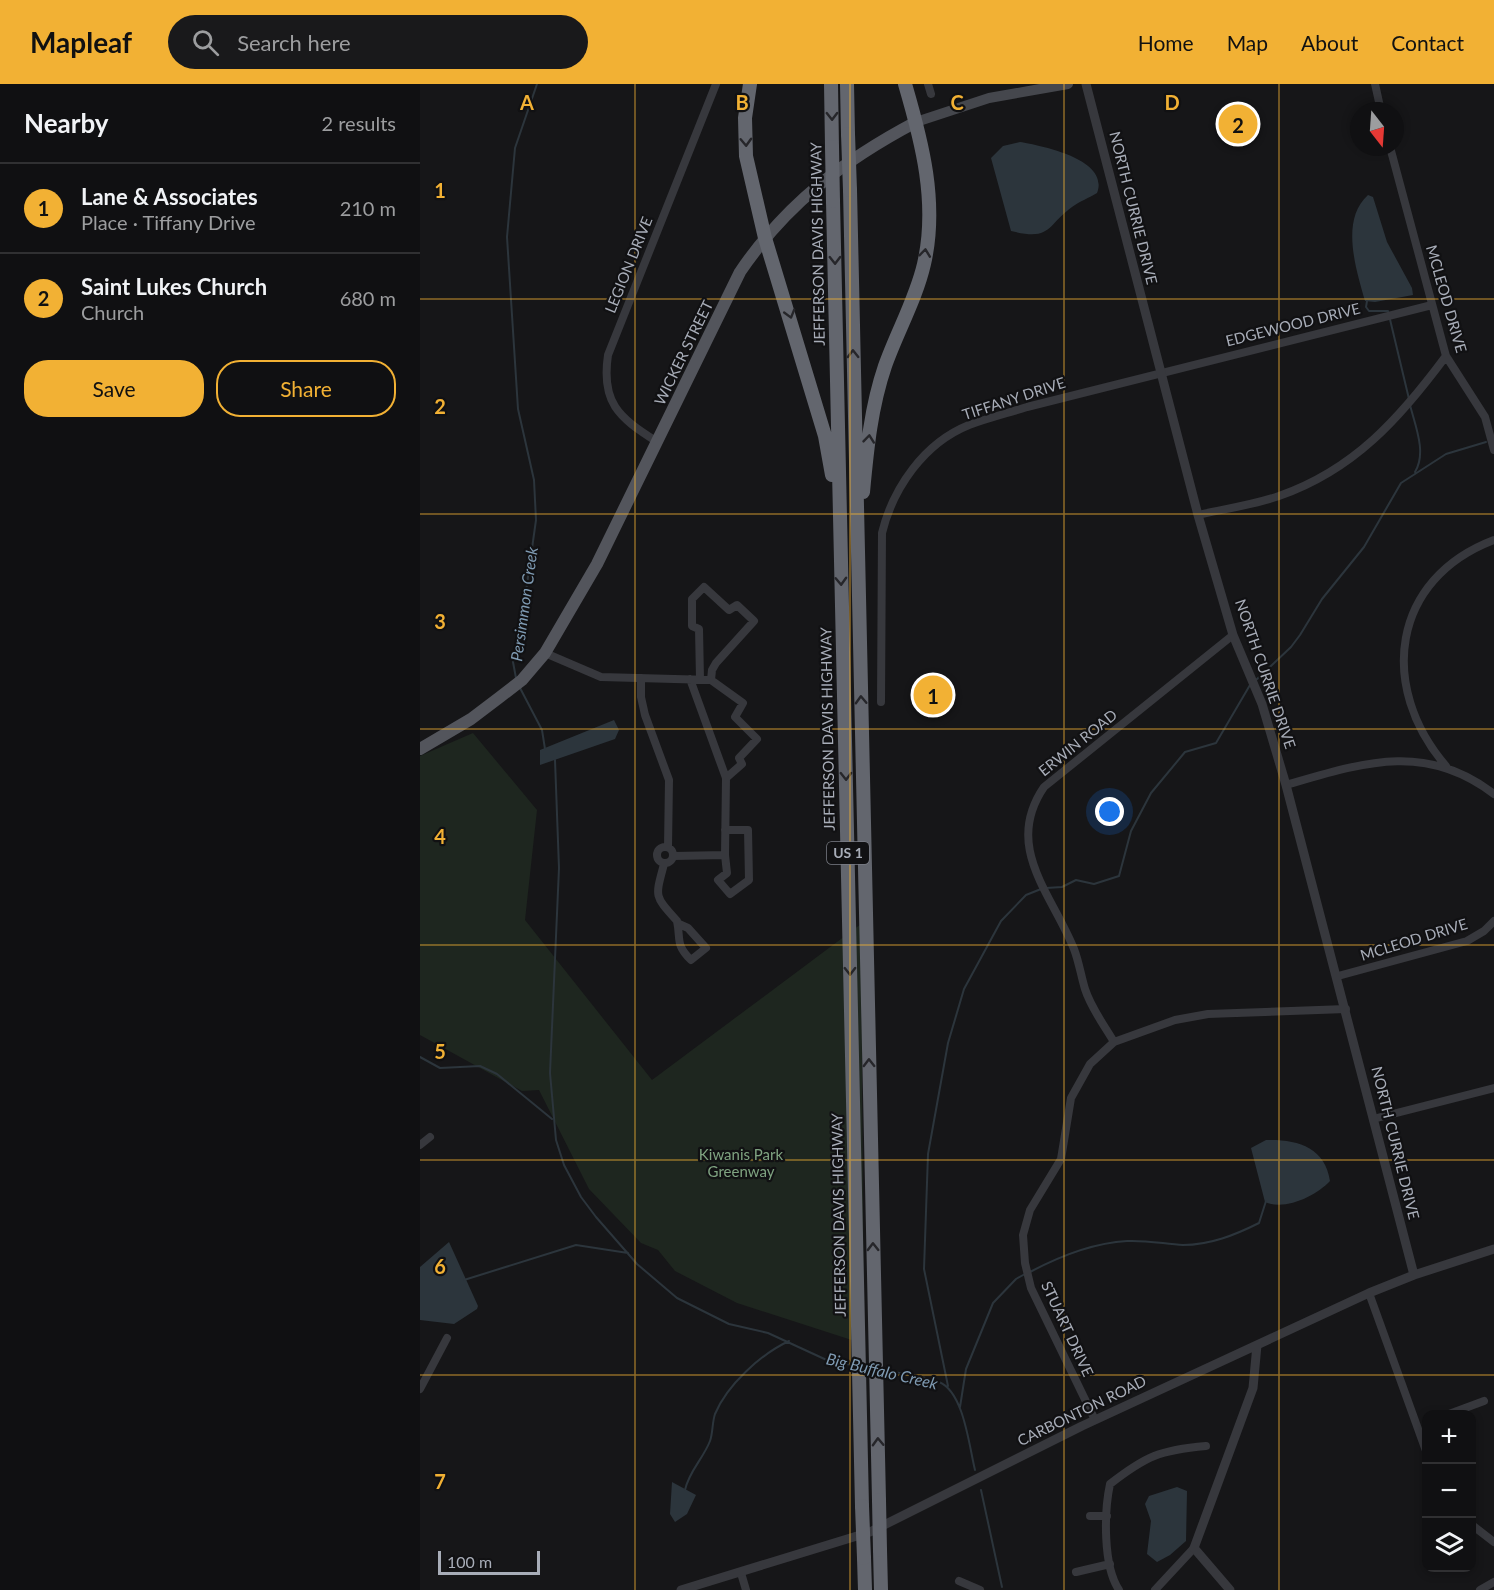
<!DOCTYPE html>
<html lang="en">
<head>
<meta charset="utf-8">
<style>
	:root { --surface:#101012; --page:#19191b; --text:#f1f3f6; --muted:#9c9d9f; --line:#303032; --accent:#f2b134 }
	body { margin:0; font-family:Lato,sans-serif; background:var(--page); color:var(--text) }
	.controls { position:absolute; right:18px; bottom:18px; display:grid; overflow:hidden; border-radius:12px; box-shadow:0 3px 9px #0003 }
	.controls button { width:54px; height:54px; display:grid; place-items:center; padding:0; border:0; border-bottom:2px solid var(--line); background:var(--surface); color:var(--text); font:30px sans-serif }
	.compass { position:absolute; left:930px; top:18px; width:54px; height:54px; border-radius:50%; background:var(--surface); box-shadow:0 3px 9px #0003; rotate:163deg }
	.scale { position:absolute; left:18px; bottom:15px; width:102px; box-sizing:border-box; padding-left:6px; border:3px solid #a8adb8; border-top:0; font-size:16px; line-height:21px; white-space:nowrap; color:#a8adb8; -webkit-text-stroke:4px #111113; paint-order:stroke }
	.you { position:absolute; left:690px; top:728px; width:21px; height:21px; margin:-15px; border:4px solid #fff; border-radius:50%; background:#1a73e8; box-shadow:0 0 0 9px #1a73e833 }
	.badge { display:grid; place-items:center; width:39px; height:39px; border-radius:50%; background:var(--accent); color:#111; font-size:20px; font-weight:700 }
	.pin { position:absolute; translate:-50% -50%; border:3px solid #fff; box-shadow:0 2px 6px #0006 }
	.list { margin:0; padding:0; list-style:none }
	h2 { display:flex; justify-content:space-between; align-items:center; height:78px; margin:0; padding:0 24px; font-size:26px }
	h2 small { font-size:20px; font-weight:400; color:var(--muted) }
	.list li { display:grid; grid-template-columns:39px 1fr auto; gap:18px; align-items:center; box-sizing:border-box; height:90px; padding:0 24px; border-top:2px solid var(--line) }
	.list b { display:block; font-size:22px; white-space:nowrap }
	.list p { margin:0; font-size:20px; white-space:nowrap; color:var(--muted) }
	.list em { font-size:20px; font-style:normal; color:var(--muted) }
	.actions { display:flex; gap:12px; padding:18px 24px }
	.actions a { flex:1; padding:14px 0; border:2px solid var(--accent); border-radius:24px; text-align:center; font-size:21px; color:var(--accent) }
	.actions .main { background:var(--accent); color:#111 }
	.icon { flex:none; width:33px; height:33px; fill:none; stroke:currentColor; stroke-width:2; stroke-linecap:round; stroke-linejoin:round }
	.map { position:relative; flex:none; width:1074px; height:1506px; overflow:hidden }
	header { display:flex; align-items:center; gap:36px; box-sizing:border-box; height:84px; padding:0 30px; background:var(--accent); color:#111 }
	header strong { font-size:28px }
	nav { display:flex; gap:33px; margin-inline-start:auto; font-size:21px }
	.search { width:420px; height:54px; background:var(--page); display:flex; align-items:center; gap:15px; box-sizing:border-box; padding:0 21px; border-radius:33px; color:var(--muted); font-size:22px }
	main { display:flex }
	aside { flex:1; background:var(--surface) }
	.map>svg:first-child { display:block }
</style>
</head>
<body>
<header>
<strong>Mapleaf</strong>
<div class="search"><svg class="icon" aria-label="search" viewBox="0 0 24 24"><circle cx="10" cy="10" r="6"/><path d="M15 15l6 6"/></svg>Search here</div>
<nav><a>Home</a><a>Map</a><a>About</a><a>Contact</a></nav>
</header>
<main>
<aside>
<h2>Nearby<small>2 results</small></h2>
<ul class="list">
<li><span class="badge">1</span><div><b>Lane &amp; Associates</b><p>Place · Tiffany Drive</p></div><em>210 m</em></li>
<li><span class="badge">2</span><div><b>Saint Lukes Church</b><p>Church</p></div><em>680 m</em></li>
</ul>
<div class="actions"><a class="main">Save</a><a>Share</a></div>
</aside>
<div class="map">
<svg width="1074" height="1506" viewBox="0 0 1074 1506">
	<rect width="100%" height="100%" fill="#161618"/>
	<path fill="#1e261f" d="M53 649 117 726 105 836 232 996 441 840 444 1260 317 1219 255 1187 238 1166 221 1159 169 1105 119 1006 102 1007 0 951V672Z"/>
	<path fill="#2c353c" d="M600 58C624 62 690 76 677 109 669 114 660 117 652 123 626 142 632 157 591 147L571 74 583 62Z
		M948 111 953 113 967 158 992 204 993 211 955 218 945 217C936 185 920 136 948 111Z
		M194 636 199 646 195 655 120 681V666Z
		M846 1056C877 1055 905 1063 910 1097 896 1112 865 1127 845 1118L831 1064Z
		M29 1158 58 1222 57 1225 34 1240 0 1236V1183Z
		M252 1398 276 1411 267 1430 255 1438 250 1430Z
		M757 1403 767 1407 766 1457 750 1471 737 1478 727 1470 731 1437 725 1420 729 1412Z"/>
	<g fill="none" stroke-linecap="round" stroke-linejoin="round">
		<path stroke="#2c353c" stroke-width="2" d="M947 217 946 223 949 227H968L989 315
			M990 321C995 341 1007 369 995 388
			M96 594 93 578 98 564 116 436 114 396 98 325 87 153 95 64 117 0
			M836 596 871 563 880 551 902 515 944 463 981 399 1026 370 1066 358
			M99 602 122 646 125 665
			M135 676 139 784 130 989 136 1056 144 1081 161 1113 176 1133 217 1180 257 1214 309 1240 348 1249 411 1278 434 1281
			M626 804 642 803 656 796 674 800 699 792 711 747 731 709 765 668 796 659 830 601
			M0 973 20 984 60 982 77 990 132 1035
			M610 1188C640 1172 673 1159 707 1157 726 1156 745 1160 763 1161 790 1161 815 1151 839 1139L846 1117
			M44 1196 156 1161 208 1169
			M460 1285C479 1290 501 1291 519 1298 544 1308 549 1362 555 1386
			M528 1302 504 1185 508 1070 528 959 544 905 581 837 606 811 621 805
			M540 1323 546 1285 573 1219 596 1195 605 1190
			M265 1406C269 1387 283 1375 290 1357 293 1349 292 1339 295 1330 307 1301 341 1270 369 1257
			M561 1406 582 1503"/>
		<path stroke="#37383d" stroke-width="8" d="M508 0 511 10
			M955 0 961 27
			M970 63 1026 272 1065 333 1074 366
			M236 357C198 333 181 318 188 271L296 0
			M778 431C804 425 833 421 859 412 934 386 980 334 1026 272
			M125 569 181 593 291 596 323 619 315 633 337 655 319 674 322 680 306 694
			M221 594V613L225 631 249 696 248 763
			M270 595 306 694 305 771 307 789 298 796 310 810 329 796 328 746H305
			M280 595 279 545 272 542V515L284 503 309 526 317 521 334 537 296 579 292 586 291 596
			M461 618 462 449C473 404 504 359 549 341 568 334 588 329 607 323L1012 221
			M1026 682C958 603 971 495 1074 456
			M866 701C942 679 1005 657 1074 710
			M237 771a8 8 0 1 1 16 0a8 8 0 1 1-16 0Z
			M254 772 305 771
			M244 780C235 814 234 811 257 837 261 856 255 860 271 876L286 864 268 844 259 840
			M918 892 1047 857 1064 847 1074 837
			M694 958C684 941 671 924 665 905 661 892 659 878 654 865 632 810 583 763 624 703L813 551
			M953 1035 1074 1004
			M0 1061 10 1053
			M949 1209 1006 1367
			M0 1305 27 1254
			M1029 1330 1064 1317
			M675 1336 611 1204 605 1179 603 1151 610 1126 641 1075 651 1014 670 980 694 958 755 936 788 930 926 925
			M670 1432H687
			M1052 1441 1074 1458
			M656 1488 690 1480
			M321 1489 326 1506
			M539 1497 560 1506
			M699 1506C683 1482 684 1428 690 1400 726 1372 740 1366 786 1362
			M735 1506 774 1464
			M1060 1506 1074 1498"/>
		<path stroke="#37383d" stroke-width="9" d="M666 0 778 431 813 551 842 620 866 701 994 1191
			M261 1506 450 1448 662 1342 949 1209 994 1191 1074 1165
			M810 1506 774 1464 833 1304 837 1261"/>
		<path stroke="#45474d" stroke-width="10" d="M496 38 569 14 648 0"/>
		<path stroke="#53555c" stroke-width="12" d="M0 665 51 635 80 613 102 596 125 569 177 480 320 188C366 120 424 76 496 38"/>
		<path stroke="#63666e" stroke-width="14" d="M330 0 325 34 326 72 345 154 405 352 412 391
			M411 0 412 63
			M427 0 428 50
			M430 106 459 1416
			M413 117 442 1422
			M443 408C447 365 451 323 465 282 477 248 496 215 504 180 518 119 502 58 485 0
			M460 1466 461 1506
			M444 1474 445 1506"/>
		<path stroke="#63666e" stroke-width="14" d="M428 50 430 106
			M412 63 413 117
			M459 1416 460 1466
			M442 1422 444 1474"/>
	</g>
	<defs><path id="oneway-chevron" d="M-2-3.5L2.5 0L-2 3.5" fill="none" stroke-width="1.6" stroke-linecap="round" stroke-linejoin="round" transform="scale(1.5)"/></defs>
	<g stroke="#26262a">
		<use href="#oneway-chevron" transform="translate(412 32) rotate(89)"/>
		<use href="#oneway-chevron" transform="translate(326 58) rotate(88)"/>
		<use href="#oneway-chevron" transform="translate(505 169) rotate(-83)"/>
		<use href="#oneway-chevron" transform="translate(415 176) rotate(89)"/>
		<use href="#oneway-chevron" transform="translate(370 230) rotate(74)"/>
		<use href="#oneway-chevron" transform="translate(433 270) rotate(-91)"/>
		<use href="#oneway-chevron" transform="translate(449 355) rotate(-84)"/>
		<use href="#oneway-chevron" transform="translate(421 497) rotate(88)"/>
		<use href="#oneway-chevron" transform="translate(441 616) rotate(-92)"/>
		<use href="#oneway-chevron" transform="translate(426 692) rotate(89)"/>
		<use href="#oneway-chevron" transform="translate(430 887) rotate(89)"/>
		<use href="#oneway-chevron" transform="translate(449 979) rotate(-91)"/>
		<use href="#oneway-chevron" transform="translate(453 1163) rotate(-91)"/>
		<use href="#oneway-chevron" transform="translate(458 1358) rotate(-92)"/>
	</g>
	<path fill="none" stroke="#f2b134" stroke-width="1.5" stroke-opacity="0.55" d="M215 0V1506M430 0V1506M644 0V1506M859 0V1506M0 215H1074M0 430H1074M0 645H1074M0 861H1074M0 1076H1074M0 1291H1074"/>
	<g text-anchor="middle" stroke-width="4.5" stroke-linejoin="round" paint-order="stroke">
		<rect fill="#111113" stroke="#7b7e86" stroke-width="1.5" x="407" y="758" width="42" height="22" rx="4.5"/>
		<g font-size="14" font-weight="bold" fill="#a8adb8">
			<text x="428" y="774">US 1</text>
		</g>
		<g font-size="15" fill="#a8adb8" stroke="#111113">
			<text transform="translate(713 124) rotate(76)" y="5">NORTH CURRIE DRIVE</text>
			<text transform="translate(398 160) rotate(-91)" y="5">JEFFERSON DAVIS HIGHWAY</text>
			<text transform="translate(209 181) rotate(-68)" y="5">LEGION DRIVE</text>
			<text transform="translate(1026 215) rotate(74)" y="5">MCLEOD DRIVE</text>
			<text transform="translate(873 241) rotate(-14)" y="5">EDGEWOOD DRIVE</text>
			<text transform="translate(264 269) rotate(-64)" y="5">WICKER STREET</text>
			<text transform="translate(594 315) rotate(-18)" y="5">TIFFANY DRIVE</text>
			<text transform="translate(845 590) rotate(71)" y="5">NORTH CURRIE DRIVE</text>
			<text transform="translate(408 645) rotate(-91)" y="5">JEFFERSON DAVIS HIGHWAY</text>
			<text transform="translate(658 659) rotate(-39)" y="5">ERWIN ROAD</text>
			<text transform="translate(994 856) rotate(-17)" y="5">MCLEOD DRIVE</text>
			<text transform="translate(975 1059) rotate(76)" y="5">NORTH CURRIE DRIVE</text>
			<text transform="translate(419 1131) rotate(-91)" y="5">JEFFERSON DAVIS HIGHWAY</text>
			<text transform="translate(647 1245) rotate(65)" y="5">STUART DRIVE</text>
			<text transform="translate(662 1327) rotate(-26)" y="5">CARBONTON ROAD</text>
		</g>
		<g font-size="15" fill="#7fa381" stroke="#111113">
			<text x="321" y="1076">Kiwanis Park<tspan x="321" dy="17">Greenway</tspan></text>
		</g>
		<g font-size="16" font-style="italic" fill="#7f9bb3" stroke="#111113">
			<text transform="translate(104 520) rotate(-82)" y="6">Persimmon Creek</text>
			<text transform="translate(462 1287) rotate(13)" y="6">Big Buffalo Creek</text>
		</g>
	</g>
	<g font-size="20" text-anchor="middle" font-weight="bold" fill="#f2b134" stroke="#111113" stroke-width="4.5" stroke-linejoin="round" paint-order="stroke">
		<text x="107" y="26">A</text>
		<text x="322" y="26">B</text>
		<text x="537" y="26">C</text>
		<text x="752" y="26">D</text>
		<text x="20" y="114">1</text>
		<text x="20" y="330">2</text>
		<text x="20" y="545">3</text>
		<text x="20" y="760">4</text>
		<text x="20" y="975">5</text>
		<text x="20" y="1190">6</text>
		<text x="20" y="1405">7</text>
	</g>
</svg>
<div class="controls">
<button>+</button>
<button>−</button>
<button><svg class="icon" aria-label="layers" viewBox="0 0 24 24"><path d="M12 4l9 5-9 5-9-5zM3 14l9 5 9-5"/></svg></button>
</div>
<svg class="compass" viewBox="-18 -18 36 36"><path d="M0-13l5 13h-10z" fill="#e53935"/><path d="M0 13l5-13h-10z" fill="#9c9d9f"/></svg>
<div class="scale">100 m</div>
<div class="you"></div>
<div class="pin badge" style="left:513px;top:611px">1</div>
<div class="pin badge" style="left:818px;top:40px">2</div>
</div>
</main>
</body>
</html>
